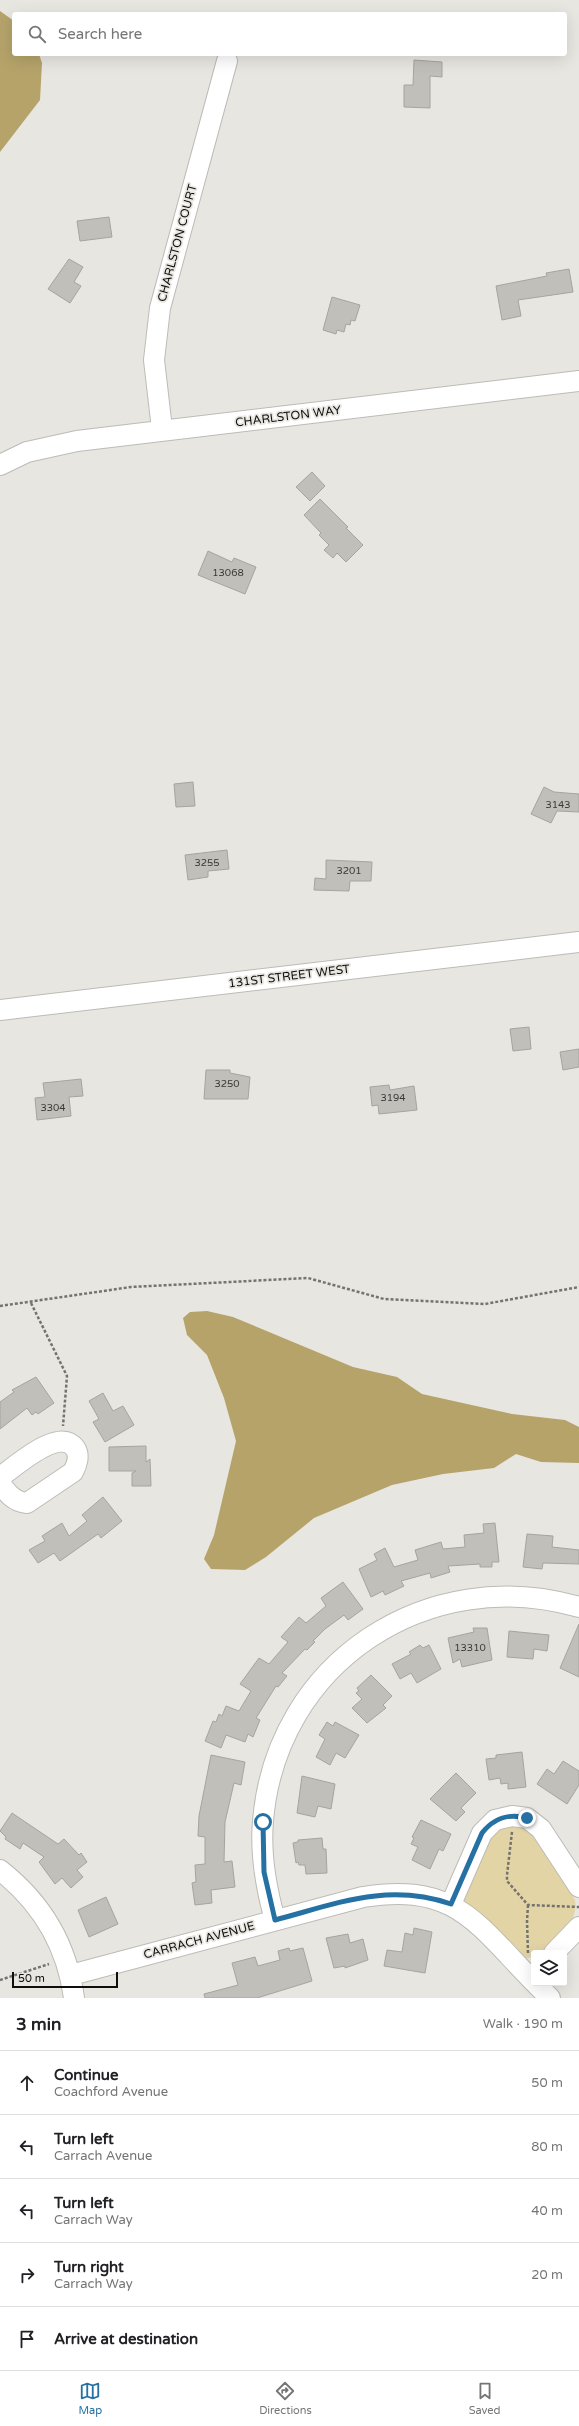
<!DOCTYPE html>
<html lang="en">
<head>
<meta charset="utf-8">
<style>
	:root { --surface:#fff; --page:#f6f6f6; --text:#202124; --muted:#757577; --line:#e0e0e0; --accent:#2671a4 }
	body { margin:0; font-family:"Varela Round",sans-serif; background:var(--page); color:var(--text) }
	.controls { position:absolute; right:12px; bottom:12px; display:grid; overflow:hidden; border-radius:4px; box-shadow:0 4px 16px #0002 }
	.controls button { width:36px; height:36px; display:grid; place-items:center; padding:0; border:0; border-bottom:1px solid var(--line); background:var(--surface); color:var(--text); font:20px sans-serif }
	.scale { position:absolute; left:12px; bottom:10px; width:106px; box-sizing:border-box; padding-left:4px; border:2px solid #0e0e0c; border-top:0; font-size:11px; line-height:14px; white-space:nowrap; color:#0e0e0c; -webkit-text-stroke:3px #e8e6e1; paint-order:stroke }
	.stop { position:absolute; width:12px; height:12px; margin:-9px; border:3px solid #2671a4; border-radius:50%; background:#fff }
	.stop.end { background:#2671a4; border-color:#fff; box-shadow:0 1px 4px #0008 }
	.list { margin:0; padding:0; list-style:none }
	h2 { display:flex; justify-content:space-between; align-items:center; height:52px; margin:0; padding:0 16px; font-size:17px }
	h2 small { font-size:13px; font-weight:400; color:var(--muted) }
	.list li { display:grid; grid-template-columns:26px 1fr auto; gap:12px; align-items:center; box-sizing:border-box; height:64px; padding:0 16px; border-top:1px solid var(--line) }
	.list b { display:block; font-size:15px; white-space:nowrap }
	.list p { margin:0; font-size:13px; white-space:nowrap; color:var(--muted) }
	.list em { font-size:13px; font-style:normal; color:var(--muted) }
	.icon { flex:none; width:22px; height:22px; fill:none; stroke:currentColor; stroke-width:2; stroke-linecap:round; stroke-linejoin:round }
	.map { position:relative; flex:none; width:579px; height:1998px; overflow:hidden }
	.search { position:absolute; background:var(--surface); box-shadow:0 4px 16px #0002; left:12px; right:12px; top:12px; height:44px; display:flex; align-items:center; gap:10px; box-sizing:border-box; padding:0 14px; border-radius:4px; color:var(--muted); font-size:15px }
	.sheet { height:372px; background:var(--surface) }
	nav { display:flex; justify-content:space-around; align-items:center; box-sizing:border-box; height:56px; border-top:1px solid var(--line); background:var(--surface); font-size:11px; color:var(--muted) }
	nav a { display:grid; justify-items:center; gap:2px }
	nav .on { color:var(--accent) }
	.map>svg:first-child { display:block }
</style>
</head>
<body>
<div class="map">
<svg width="579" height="1998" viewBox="0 0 579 1998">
	<rect width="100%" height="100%" fill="#e8e6e1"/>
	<path fill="#e2d4a5" d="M512 1824 532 1831 575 1900C579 1923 557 1938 542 1953H534V1956L528 1958 520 1956 464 1902C463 1888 481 1848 490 1836 495 1829 504 1826 512 1824Z"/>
	<path fill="#b5a36a" d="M0 11 14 21V54H39L42 63 40 100 0 152Z
		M207 1311 233 1317 353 1367 397 1377 422 1394 512 1414 565 1420 579 1427V1463L541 1462 516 1454 494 1468 443 1474 392 1485 314 1518 266 1557 245 1570 211 1569 204 1559 214 1535 236 1441 224 1398 207 1355 187 1335 183 1318 190 1312Z"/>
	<path fill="#c0bfb9" stroke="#a6a49f" d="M414 60 442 62V77L430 76V108L404 107V85H413Z
		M109 217 112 237 80 241 77 221Z
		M69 259 83 267 74 282 81 286 70 303 48 289Z
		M569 269 573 292 518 300 521 316 502 320 496 286 547 276 546 273Z
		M332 297 360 305 355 321 351 320 350 325 346 324 344 332 337 330 336 334 323 330Z
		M312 472 325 486 310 501 296 487Z
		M320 499 348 527 346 528 363 545 346 562 337 553 333 558 324 550 329 545 319 535 321 533 304 515Z
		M208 551 232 562 234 558 256 567 245 594 198 575Z
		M193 782 195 806 176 807 174 784Z
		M544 787 554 792 579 794V812L557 811 551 823 531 814Z
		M227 850 229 869 208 871V877L188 880 185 855Z
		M326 860 372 862 371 881H350L349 891 314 890 315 878 326 879Z
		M529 1027 531 1049 513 1051 510 1029Z
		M579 1049V1067L563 1070 560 1052Z
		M206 1070H230V1073L250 1077 248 1099H204Z
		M81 1079 83 1096 69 1097 71 1116 37 1120 35 1098 45 1097 43 1083Z
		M389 1085 390 1090 414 1086 417 1110 379 1114 378 1105 372 1106 370 1087Z
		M36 1377 54 1403 38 1414 36 1412 32 1415 27 1408 0 1429V1402L14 1392 12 1390Z
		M103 1393 113 1411 123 1406 134 1425 105 1442 93 1422 99 1419 89 1401Z
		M146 1446V1462L150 1459 151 1486H132V1473L136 1471H109V1447Z
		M103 1497 122 1521 101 1538 98 1534 60 1561 54 1553 38 1563 29 1550 45 1541 42 1536 62 1523 69 1536 87 1521 82 1515Z
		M495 1523 499 1562H492V1567H480V1564L448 1566 450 1572 431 1578 430 1573 401 1581 404 1586 385 1595 383 1591 371 1597 359 1569 377 1560 374 1554 385 1548 394 1567 418 1560 415 1550 441 1542 443 1549 465 1547 464 1535 484 1533 483 1524Z
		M527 1534 553 1536 552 1547 579 1550V1564L543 1563 542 1569 523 1567Z
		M343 1582 363 1609 348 1620 344 1615 325 1629 313 1641 315 1642 307 1650 305 1649 282 1673 287 1676 278 1687 276 1686 256 1718 260 1720 253 1737 248 1734 245 1742 226 1735 221 1748 205 1741 213 1721 216 1722 219 1714 222 1716 226 1706 239 1711 251 1691 240 1684 259 1658 269 1664 288 1642 281 1637 299 1617 306 1623 326 1606 321 1598Z
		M579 1624V1677L560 1668Z
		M473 1628H487L492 1660 462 1667 460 1659 453 1663 448 1638 474 1632Z
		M509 1631 549 1635 547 1651 534 1649 533 1659 507 1657Z
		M420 1645 423 1648 429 1645 441 1669 417 1683 411 1673 400 1679 392 1664 411 1654 409 1652Z
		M371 1675 392 1696 383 1705 386 1708 367 1723 352 1708 362 1699 356 1693 359 1691 357 1688Z
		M327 1722 333 1726 335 1722 359 1735 345 1758 336 1753 330 1765 316 1757 325 1739 319 1735Z
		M522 1752 526 1787 508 1789V1783L501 1784 500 1778 489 1780 486 1759 496 1758V1755Z
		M211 1755 245 1762 241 1785 234 1783 225 1822 224 1862 232 1861 235 1887 211 1890 212 1903 195 1905 192 1883 196 1882 195 1865 205 1864V1837L198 1836 199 1816Z
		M563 1761 579 1771V1785L567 1804 537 1784 547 1769 554 1774Z
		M456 1773 476 1793 461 1808 465 1812 456 1821 430 1799Z
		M302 1776 335 1784 331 1809 318 1806 315 1817 297 1813Z
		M12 1813 58 1844 64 1839 79 1855 81 1853 87 1862 77 1870 83 1877 71 1888 62 1878 55 1884 39 1862 44 1857 23 1843 20 1849 5 1839 6 1837 0 1831Z
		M421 1820 451 1834 443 1851 439 1849 430 1869 412 1860 418 1847 411 1844 414 1838 412 1837Z
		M322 1838 323 1849H326L327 1873 306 1874 305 1865H299L298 1862 296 1863 293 1843 298 1842V1840Z
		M106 1897 118 1924 89 1937 78 1910Z
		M414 1928 432 1932 425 1973 384 1966 387 1950 402 1952 405 1933 413 1935Z
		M348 1934 350 1943 363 1939 368 1960 345 1968V1966L334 1968 326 1938Z
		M289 1948 290 1951 303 1948 312 1981 257 1998H205L204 1994 238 1985 232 1963 255 1957 258 1966 280 1960 278 1951Z"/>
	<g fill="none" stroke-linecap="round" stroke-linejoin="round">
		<defs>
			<path id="minor" d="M162 429 154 360 160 308 227 61
				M0 465 27 452 77 441 579 381
				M0 1010 579 942
				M0 1477C15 1467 59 1426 75 1448 80 1455 77 1465 73 1472L27 1503C14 1502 7 1493 0 1483
				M0 1870C42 1903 67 1945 74 1998
				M451 1904 482 1833 495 1820 512 1816 527 1818 541 1829 579 1887
				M275 1920C266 1888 260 1855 263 1821 276 1662 428 1563 579 1607
				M554 1953 579 1927
				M71 1975 363 1897C455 1882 476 1923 534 1982
				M535 1983 550 1998"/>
		</defs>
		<use href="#minor" stroke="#bdbbb6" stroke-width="22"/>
		<path stroke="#747370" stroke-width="2.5" stroke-dasharray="3 2" stroke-linecap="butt" d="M31 1303 67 1376 63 1426
			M0 1306 131 1287 308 1278 384 1299 485 1304 579 1287
			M512 1832 507 1875V1881L528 1905 579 1907
			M528 1905 527 1921 528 1953
			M0 1980 49 1964"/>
		<use href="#minor" stroke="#fff" stroke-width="20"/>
	</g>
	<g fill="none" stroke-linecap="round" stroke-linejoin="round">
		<path stroke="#2671a4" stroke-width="5" d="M263 1822 264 1872 275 1920C336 1904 387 1882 451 1904L482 1833C494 1818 508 1813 527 1818"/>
	</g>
	<g text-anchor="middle" stroke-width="3.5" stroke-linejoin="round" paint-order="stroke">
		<g font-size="10" fill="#3a3a37">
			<text x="228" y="576">13068</text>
			<text x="558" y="808">3143</text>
			<text x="207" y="866">3255</text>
			<text x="349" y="874">3201</text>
			<text x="227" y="1087">3250</text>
			<text x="393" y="1101">3194</text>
			<text x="53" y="1111">3304</text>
			<text x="470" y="1651">13310</text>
		</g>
		<g font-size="12" fill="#0e0e0c" stroke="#e8e6e1">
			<text transform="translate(177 243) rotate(-75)" y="4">CHARLSTON COURT</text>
			<text transform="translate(288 416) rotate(-7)" y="4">CHARLSTON WAY</text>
			<text transform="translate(289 976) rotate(-7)" y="4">131ST STREET WEST</text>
			<text transform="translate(199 1940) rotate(-15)" y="4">CARRACH AVENUE</text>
		</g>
	</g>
</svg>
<div class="controls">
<button><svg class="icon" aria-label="layers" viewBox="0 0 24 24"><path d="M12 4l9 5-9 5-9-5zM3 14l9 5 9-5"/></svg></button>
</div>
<div class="scale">50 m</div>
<div class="stop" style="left:263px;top:1822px"></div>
<div class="stop end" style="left:527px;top:1818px"></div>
<div class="search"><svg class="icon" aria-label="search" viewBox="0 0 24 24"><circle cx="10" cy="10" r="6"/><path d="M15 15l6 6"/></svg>Search here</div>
</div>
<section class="sheet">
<h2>3 min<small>Walk · 190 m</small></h2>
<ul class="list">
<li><svg class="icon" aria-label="ahead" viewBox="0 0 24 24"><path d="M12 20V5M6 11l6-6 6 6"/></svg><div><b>Continue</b><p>Coachford Avenue</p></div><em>50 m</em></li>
<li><svg class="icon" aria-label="left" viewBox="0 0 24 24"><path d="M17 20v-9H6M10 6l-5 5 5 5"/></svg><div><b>Turn left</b><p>Carrach Avenue</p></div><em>80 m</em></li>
<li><svg class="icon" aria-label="left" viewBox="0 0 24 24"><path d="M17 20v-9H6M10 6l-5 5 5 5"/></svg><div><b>Turn left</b><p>Carrach Way</p></div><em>40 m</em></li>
<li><svg class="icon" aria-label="right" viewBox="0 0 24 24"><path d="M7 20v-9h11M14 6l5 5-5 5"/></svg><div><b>Turn right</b><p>Carrach Way</p></div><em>20 m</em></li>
<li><svg class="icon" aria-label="arrive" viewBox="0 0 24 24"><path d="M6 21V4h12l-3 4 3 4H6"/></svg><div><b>Arrive at destination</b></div></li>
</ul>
</section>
<nav>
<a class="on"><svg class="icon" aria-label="map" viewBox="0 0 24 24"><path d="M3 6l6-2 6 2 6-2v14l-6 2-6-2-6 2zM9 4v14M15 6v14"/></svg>Map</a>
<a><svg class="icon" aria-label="directions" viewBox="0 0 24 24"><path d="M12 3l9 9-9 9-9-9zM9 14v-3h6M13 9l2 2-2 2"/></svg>Directions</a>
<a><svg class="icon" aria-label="saved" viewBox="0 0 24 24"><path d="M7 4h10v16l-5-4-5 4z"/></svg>Saved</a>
</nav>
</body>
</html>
